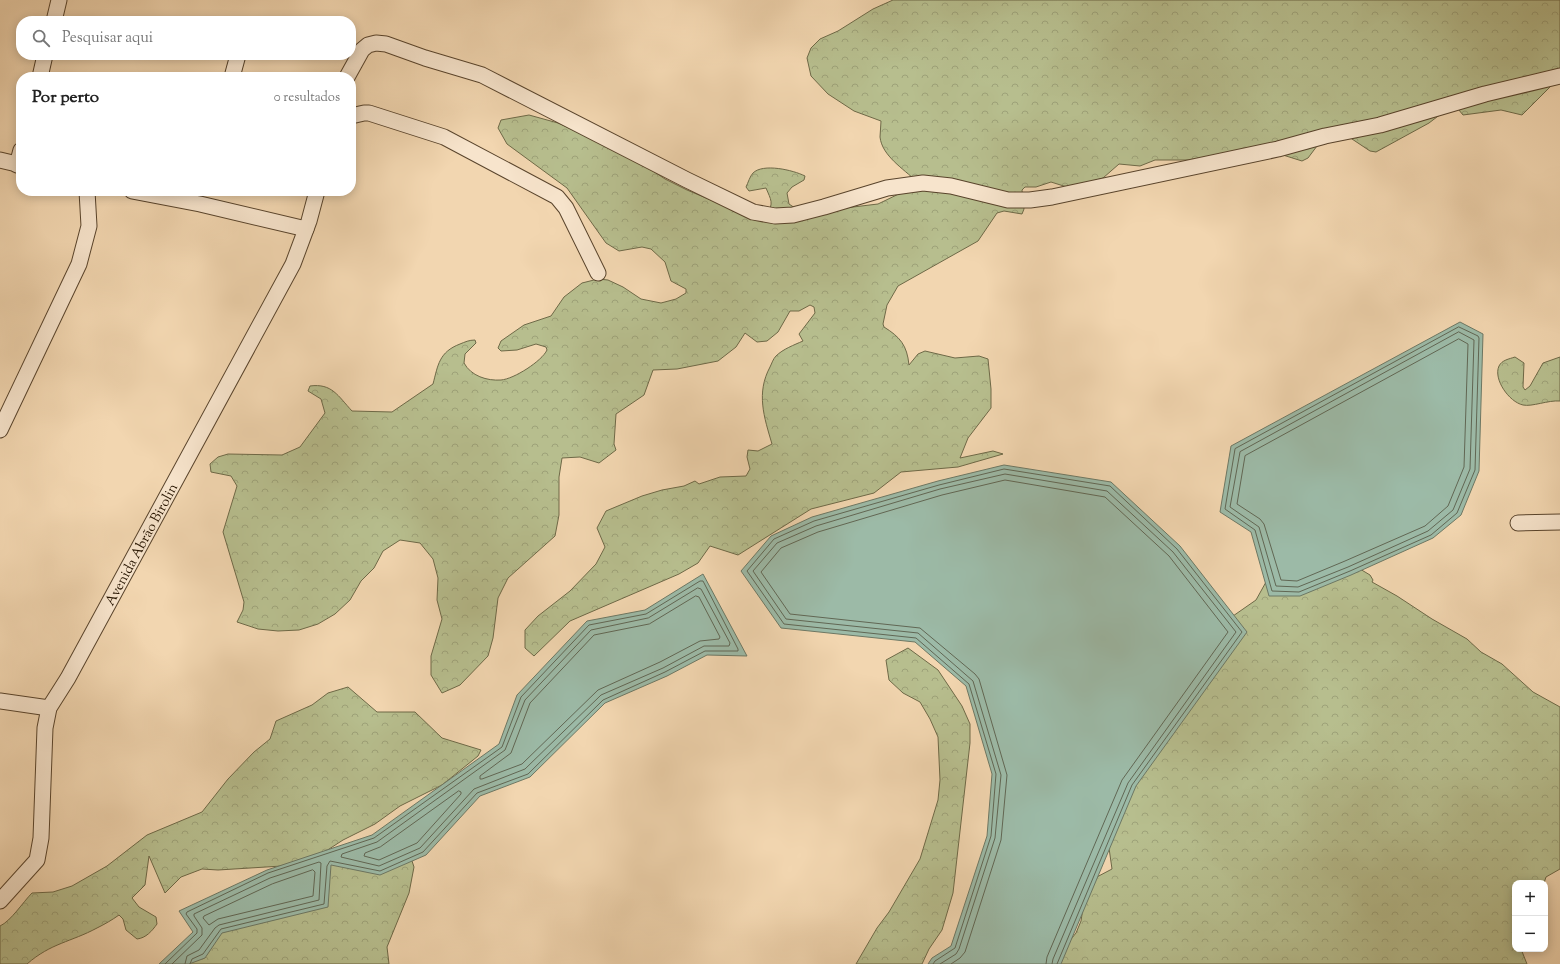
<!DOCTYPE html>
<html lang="pt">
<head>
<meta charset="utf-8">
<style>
	:root { --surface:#fff; --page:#f2f2f2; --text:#222; --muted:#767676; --line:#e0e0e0 }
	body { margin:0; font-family:"Sorts Mill Goudy",serif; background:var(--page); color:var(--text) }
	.controls { position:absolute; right:12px; bottom:12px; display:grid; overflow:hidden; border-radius:8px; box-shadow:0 2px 10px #0003 }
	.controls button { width:36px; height:36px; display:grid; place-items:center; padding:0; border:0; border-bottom:1px solid var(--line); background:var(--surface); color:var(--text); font:20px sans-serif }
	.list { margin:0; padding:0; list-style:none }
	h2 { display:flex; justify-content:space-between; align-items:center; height:52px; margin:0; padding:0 16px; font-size:17px }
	h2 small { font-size:13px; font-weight:400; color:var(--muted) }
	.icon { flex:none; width:22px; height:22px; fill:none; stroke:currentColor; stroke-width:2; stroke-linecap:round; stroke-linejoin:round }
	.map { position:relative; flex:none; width:1560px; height:964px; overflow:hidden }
	.search { position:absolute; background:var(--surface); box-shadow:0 2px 10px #0003; left:16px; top:16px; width:340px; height:44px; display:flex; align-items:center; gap:10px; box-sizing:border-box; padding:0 14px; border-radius:16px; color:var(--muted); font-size:15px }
	.panel { position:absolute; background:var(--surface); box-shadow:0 2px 10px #0003; left:16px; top:72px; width:340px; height:124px; border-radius:16px }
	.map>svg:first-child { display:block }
</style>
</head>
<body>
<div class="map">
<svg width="1560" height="964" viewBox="0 0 1560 964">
	<defs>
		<pattern id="forest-crowns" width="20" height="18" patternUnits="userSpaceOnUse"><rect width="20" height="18" fill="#b7be8e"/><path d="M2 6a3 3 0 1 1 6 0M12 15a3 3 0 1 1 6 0" fill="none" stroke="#9da279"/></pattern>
	</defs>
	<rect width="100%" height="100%" fill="#f2d6b0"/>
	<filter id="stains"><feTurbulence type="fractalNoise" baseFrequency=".005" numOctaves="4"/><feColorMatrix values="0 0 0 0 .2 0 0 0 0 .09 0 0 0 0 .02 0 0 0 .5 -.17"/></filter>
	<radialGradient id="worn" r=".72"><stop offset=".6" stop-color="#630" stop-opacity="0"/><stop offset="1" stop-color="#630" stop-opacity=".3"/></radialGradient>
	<path fill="url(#forest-crowns)" stroke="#6e6947" d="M893 0H1560V77L1522 115 1501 110 1463 115 1454 104 1429 123 1376 152 1370 151 1346 135 1320 142 1308 158 1302 161 1267 150 1236 151 1189 160H1155L1140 166 1119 164 1103 178 1070 188 1051 182 1036 187H1025L1022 190 1024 209 1022 214 1004 211 997 213 978 241 898 286 887 305 883 324 884 327C900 337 907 345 909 365L918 354 925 351 955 358 979 356 988 359 991 389V408L968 438 960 458 993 451 1003 454 958 467 901 472 874 493 811 509 738 555 710 546 698 563 679 574 570 621 534 656 525 648V630L538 616 570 591 596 564 605 547 597 528 606 511 642 496 662 490 684 486 695 481 699 484 720 477 746 476 750 469 747 457 748 450 758 451 772 444C764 417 756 393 770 367 772 363 773 359 776 356 783 349 794 345 803 341L799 334 815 313 814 307 810 305 799 311H790L778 332 767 341 757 342 745 333 736 347 718 361 677 369 653 370 644 395 616 414 614 444 616 450 599 463 580 457 562 458 559 477V515L555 536 508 578 498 598 493 638 488 656 460 685 442 693 431 675V656L442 619 437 600 438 578 433 559 420 543 400 540 383 551 374 568 361 581 350 600 335 614 318 624 299 630 278 631 258 629 237 622 243 610 244 602 223 532 237 486 231 476 211 472 210 464 218 457 228 454 282 455 300 447 325 413 321 399 308 391 310 386C332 383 338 396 352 411L392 412 433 384C438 365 439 352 460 344 465 342 469 340 475 340L476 343 465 354 464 363C471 376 487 381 501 380 514 379 542 361 547 350L546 347 536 344 517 350 501 351 498 348 501 341 524 325 551 316 564 297 582 283 598 279 608 280 623 287 641 299 661 303 676 299 686 293V289L671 281 665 262 651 249 642 247 619 251 606 243 567 188 507 144 498 128 501 120 529 115 558 123 626 153 665 179 687 190 754 218 767 214C774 203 771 200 766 188L749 191 746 187C748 183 750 176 753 173 763 163 793 170 805 176L804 180 792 187 787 193 789 204 795 208 820 211 878 204 909 189 916 181C904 169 882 156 880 137 880 132 881 126 881 121L854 111 828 94 811 76 807 58 811 48 820 39 838 31 873 9Z
		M1515 357 1524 363 1523 387 1525 390 1530 386 1543 363 1560 357V401C1548 400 1532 407 1523 405 1509 402 1493 379 1499 366 1502 360 1509 359 1515 357Z
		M1355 566 1370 575 1373 580 1372 582 1397 596 1432 619 1467 639 1481 652 1502 664 1533 692 1560 707V869L1546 877 1544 883H1515V949H1521L1527 964H1051L1076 933 1081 921 1084 901 1093 879 1112 869 1107 834 1233 616 1256 600 1266 582Z
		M908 648 938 670 962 706 970 724V743L953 893 942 930 929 949 922 964H856L877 928 889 912 920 859 938 800 940 780 938 737 930 719 920 702 903 693 889 680 886 660Z
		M348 687 377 712H415L442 738 481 750 478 756 442 785 400 806 375 824 343 840 326 851 407 858 412 861 414 867 409 893 387 947 389 964H161L282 866 218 870 202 869 181 877 165 893 149 856 145 885 132 898 139 907 156 917 157 924C152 931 146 938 137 939L126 930 123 919 119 915C112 920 105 924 97 928 71 942 51 943 27 964H0V926C11 921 23 902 32 893L53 892 72 886 107 866 147 835 202 812 228 779 254 752 270 739 276 721 312 705 328 693Z"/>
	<path fill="#9cbaa7" stroke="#6d7864" d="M1460 322 1483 334 1479 471 1461 515 1433 538 1351 575 1300 596H1269L1251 532 1220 512 1231 446Z
		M1004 465 1111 482 1180 546 1247 632 1136 786 1061 964H928L932 958 951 946 987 836 992 774 966 686 915 642 781 628 741 571 771 536 812 517 938 481Z
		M703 574 747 656 707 655 667 676 605 703 530 777 480 796 426 855 380 875 331 865 328 907 222 933 205 958 189 964H159L193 932 179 911 267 870 372 835 499 744 517 695 587 621 645 610Z"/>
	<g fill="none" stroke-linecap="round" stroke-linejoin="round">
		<path stroke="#616754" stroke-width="1" d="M1459 327 1478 336 1479 338 1475 470 1457 513 1431 535 1350 571 1299 592 1272 591 1255 530 1225 509 1235 449Z
			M1459 332 1474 340 1470 469 1453 510 1428 531 1348 567 1298 587 1276 586 1259 527 1230 507 1240 452Z
			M1459 339 1468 344 1464 467 1448 506 1425 526 1345 561 1297 581 1281 580 1264 524 1260 519 1237 504 1245 456Z
			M698 588 701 589 730 643 729 646H704L663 668 601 695 525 769 474 789 420 848 379 866 341 857 342 854 377 842 505 750 525 700 591 630 648 618Z
			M696 596 699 597 720 637 719 639 700 641 660 662 598 690 522 764 482 779H480V776L511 753 530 703 594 635 649 624Z
			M459 791 461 792V794L417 843 379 860 364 856 365 853 380 847Z
			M313 870 315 872 313 896 218 919 209 925 203 918 204 916 272 884Z
			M165 964 197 933V929L186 914 187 912 268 873 374 838 502 747 521 697 589 625 646 614 700 581H703L738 649V651H705L665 672 603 700 528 774 477 793 423 852 380 871 330 861 327 866 324 904 221 929 203 954 192 959 190 964
			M172 964 202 935V928L194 916V914L270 878 319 862 321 863 319 900 219 925 215 928 199 950 187 956 185 964
			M933 964 935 961 955 948 991 836 996 774 969 684 916 638 784 624 747 571 774 539 814 521 939 485 1004 469 1110 486 1177 549 1242 632 1132 785 1057 964
			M940 964 956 954 959 949 995 838 1001 775 973 681 918 633 786 619 753 571 777 543 816 526 940 489 1005 474 1107 491 1173 552 1236 632 1128 783 1053 959 1052 964
			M951 964 960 958 965 952 1001 840 1007 775 979 679 975 674 920 628 790 614 761 572 781 548 818 532 942 495 1005 480 1105 497 1169 556 1228 632 1122 780 1047 957 1046 964"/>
		<defs>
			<g id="minor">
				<path d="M54 21 59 0"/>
				<path d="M40 77 45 55"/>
				<path d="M232 77 238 55"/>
				<path d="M347 77 362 50 368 45 376 43 386 44 425 58 482 75 687 180 753 212 775 216 793 215 824 207 887 188 923 183 951 186 1008 200H1030L1052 197 1278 149 1325 136 1380 125 1485 94 1560 76"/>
				<path d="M351 116 364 113H369L444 137 557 197 566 208 598 273"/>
				<path d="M0 160 21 165"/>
				<path d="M17 165 21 150"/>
				<path d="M132 191 200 204 306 229"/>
				<path d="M0 430 79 264 89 226 87 191"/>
				<path d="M1518 523 1560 522"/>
				<path d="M0 701 49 708"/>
				<path id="s1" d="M0 901 37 860 41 838 45 728 49 708 68 678 293 264 309 221 317 191"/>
			</g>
		</defs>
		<use href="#minor" stroke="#59442c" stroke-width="17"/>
		<use href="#minor" stroke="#f7e4cc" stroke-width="15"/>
	</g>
	<g text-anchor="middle" stroke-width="3" stroke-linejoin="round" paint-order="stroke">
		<g font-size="14" fill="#261400" stroke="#f7e4cc">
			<text dy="5" stroke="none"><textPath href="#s1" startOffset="396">Avenida Abrão Birolin</textPath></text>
		</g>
	</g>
	<rect width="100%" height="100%" filter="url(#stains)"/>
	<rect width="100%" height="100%" fill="url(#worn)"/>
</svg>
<div class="controls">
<button>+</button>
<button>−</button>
</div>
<div class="search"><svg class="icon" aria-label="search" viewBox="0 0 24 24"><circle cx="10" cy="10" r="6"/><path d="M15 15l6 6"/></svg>Pesquisar aqui</div>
<section class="panel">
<h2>Por perto<small>0 resultados</small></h2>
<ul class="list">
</ul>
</section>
</div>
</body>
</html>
